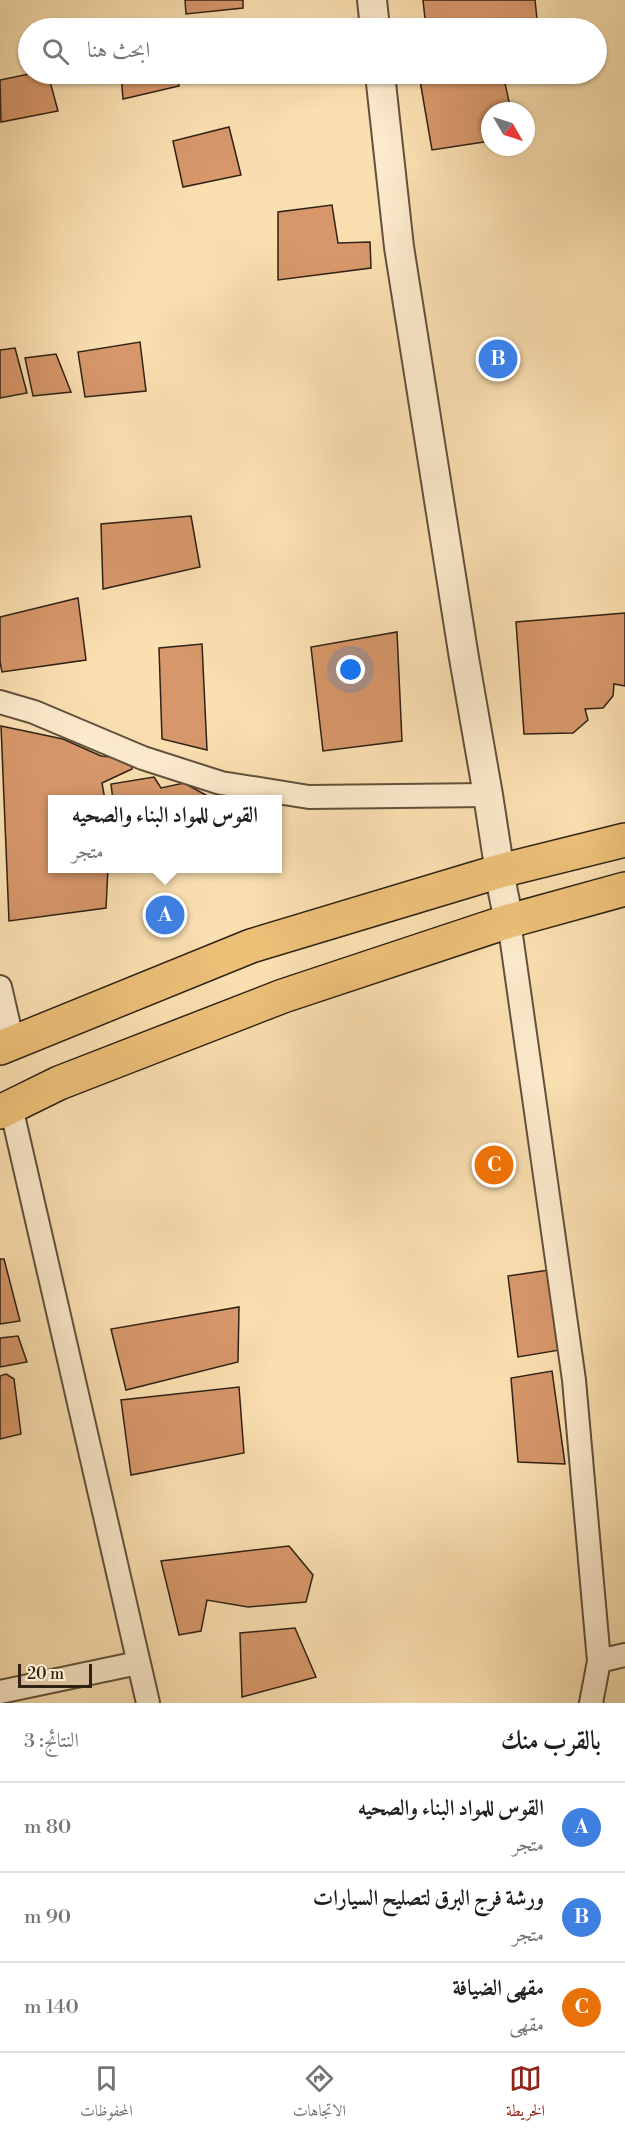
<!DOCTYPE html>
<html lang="ar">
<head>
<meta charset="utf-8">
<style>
	:root { --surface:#fff; --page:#f2f2f2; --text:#202124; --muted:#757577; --line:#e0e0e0; --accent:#8f2418 }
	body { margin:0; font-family:"Libre Bodoni",Amiri,serif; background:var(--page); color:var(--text); direction:rtl }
	.compass { position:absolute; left:481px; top:102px; width:54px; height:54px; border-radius:50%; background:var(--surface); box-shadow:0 2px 4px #0004; rotate:129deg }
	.scale { position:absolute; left:18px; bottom:15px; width:74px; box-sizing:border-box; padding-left:6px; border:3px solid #2e2215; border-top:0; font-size:16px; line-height:21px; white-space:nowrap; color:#2e2215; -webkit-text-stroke:4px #fceacc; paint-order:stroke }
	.you { position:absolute; left:351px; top:670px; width:21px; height:21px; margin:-15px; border:4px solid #fff; border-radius:50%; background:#1a73e8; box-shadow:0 0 0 9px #1a73e833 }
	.badge { display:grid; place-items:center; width:39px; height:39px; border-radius:50%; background:var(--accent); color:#fff; font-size:20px; font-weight:700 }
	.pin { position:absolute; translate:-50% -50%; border:3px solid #fff; box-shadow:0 2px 6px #0006 }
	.popup { position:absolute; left:48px; top:795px; width:234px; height:78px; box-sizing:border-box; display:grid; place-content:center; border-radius:0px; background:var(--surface); filter:drop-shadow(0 2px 4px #0005); font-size:20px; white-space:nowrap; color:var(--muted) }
	.popup b { font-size:22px; color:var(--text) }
	.popup::after { content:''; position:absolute; left:50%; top:100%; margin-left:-12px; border:12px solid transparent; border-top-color:var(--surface) }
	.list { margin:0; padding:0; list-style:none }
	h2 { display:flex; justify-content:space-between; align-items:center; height:78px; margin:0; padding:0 24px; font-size:26px }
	h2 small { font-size:20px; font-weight:400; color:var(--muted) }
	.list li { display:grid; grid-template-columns:39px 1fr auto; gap:18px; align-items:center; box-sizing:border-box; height:90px; padding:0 24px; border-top:2px solid var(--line) }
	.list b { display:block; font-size:22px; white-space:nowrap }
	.list p { margin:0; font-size:20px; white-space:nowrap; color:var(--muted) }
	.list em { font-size:20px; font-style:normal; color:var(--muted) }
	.icon { flex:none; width:33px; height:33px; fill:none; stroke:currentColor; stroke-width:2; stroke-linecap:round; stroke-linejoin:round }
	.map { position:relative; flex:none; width:625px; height:1703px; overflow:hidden; direction:ltr }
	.search { position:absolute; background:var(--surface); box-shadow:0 2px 4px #0004; left:18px; right:18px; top:18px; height:66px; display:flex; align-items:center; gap:15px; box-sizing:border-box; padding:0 21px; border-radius:33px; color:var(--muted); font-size:22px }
	.sheet { height:348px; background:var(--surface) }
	nav { display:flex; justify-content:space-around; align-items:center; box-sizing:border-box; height:84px; border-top:2px solid var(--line); background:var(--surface); font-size:16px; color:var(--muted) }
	nav a { display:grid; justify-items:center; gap:3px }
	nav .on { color:var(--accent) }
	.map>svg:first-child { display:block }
</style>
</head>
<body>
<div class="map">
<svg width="625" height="1703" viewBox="0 0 625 1703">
	<rect width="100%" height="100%" fill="#fadfb0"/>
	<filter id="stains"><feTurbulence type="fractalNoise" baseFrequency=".00333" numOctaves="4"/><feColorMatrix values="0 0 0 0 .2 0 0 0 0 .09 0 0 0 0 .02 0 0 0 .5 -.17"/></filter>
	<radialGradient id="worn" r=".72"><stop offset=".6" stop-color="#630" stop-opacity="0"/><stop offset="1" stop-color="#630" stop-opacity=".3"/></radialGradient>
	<path fill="#d7976a" stroke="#2e2215" stroke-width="1.5" d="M185 0H243V8L186 14Z
		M423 0H535L538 28H426Z
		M29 74H48L58 111 1 122 0 80Z
		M121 74H177L179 86 123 99Z
		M439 74H503L511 111H490V141L432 150 419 75Z
		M229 127 241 175 183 187 173 141Z
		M332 205 338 243 370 242 371 268 278 280V212Z
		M140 342 146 391 85 397 78 352Z
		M15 348 27 393 0 398V350Z
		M56 354 71 392 33 396 25 358Z
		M191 516 200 567 103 589 101 524Z
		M78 598 86 660 2 672 0 662V617Z
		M625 613V686L614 684 613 696 603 708 585 709 588 720 573 733 524 734 516 622Z
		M397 632 402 741 323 751 311 647Z
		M202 644 207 750 162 739 159 648Z
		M1 726 63 739 101 756 130 759 132 769 102 783 105 800H52V868H108L106 908 9 921Z
		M154 777 161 788 184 783 215 800H113L111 784Z
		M0 1259H4L20 1321 0 1324Z
		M549 1270 560 1350 518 1357 508 1276Z
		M239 1307 238 1362 126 1390 111 1329Z
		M18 1336 27 1362 0 1367V1338Z
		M552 1371 565 1464 518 1462 511 1378Z
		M6 1374 14 1379 21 1434 0 1439V1376Z
		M239 1387 244 1453 131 1475 121 1400Z
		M289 1546 313 1575 306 1602 248 1607 207 1600 201 1631 179 1635 161 1561Z
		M295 1628 316 1677 242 1697 240 1633Z"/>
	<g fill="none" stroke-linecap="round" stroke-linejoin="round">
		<defs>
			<path id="minor" d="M0 702 34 712 143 758 221 783 309 797 488 795
				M509 921 574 1380 599 1661 591 1703
				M0 987 13 1043
				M11 1107 148 1703
				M599 1661 625 1655
				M0 1692 138 1663"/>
			<path id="tertiary" d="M372 0 375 28
				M380 74 399 247 464 658 488 795 503 892 509 921"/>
			<path id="primary" d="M0 1048 251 946 500 871 625 840
				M0 1112 59 1083 283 996 509 921 625 889"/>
		</defs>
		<use href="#minor" stroke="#61513c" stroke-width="26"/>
		<use href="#tertiary" stroke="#61513c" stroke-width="32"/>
		<use href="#primary" stroke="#2e2215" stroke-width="36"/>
		<use href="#minor" stroke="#fceacc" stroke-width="22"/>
		<use href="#tertiary" stroke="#fceacc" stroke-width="28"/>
		<use href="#primary" stroke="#edc078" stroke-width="33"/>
	</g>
	<rect width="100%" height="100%" filter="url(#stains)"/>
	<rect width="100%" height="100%" fill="url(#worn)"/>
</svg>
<svg class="compass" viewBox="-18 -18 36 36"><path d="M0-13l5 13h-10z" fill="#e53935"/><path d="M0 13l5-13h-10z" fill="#757577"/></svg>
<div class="scale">20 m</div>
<div class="you"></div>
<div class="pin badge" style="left:165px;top:915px;background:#3f7fe0">A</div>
<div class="popup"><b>القوس للمواد البناء والصحيه</b>متجر</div>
<div class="pin badge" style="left:498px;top:359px;background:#3f7fe0">B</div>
<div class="pin badge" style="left:494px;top:1165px;background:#e8710a">C</div>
<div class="search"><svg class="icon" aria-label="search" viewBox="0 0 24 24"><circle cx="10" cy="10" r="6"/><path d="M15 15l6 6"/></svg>ابحث هنا</div>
</div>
<section class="sheet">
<h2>بالقرب منك<small>النتائج: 3</small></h2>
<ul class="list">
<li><span class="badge" style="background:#3f7fe0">A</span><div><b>القوس للمواد البناء والصحيه</b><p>متجر</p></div><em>80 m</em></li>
<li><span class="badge" style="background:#3f7fe0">B</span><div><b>ورشة فرج البرق لتصليح السيارات</b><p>متجر</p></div><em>90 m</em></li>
<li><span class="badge" style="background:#e8710a">C</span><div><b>مقهى الضيافة</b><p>مقهى</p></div><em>140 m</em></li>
</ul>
</section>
<nav>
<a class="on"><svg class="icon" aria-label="map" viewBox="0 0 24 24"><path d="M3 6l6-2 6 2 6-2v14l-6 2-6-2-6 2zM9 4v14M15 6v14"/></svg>الخريطة</a>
<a><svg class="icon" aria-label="directions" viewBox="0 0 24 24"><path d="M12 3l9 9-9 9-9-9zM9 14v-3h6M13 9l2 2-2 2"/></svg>الاتجاهات</a>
<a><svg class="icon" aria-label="saved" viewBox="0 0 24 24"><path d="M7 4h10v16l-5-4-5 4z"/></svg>المحفوظات</a>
</nav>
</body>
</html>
